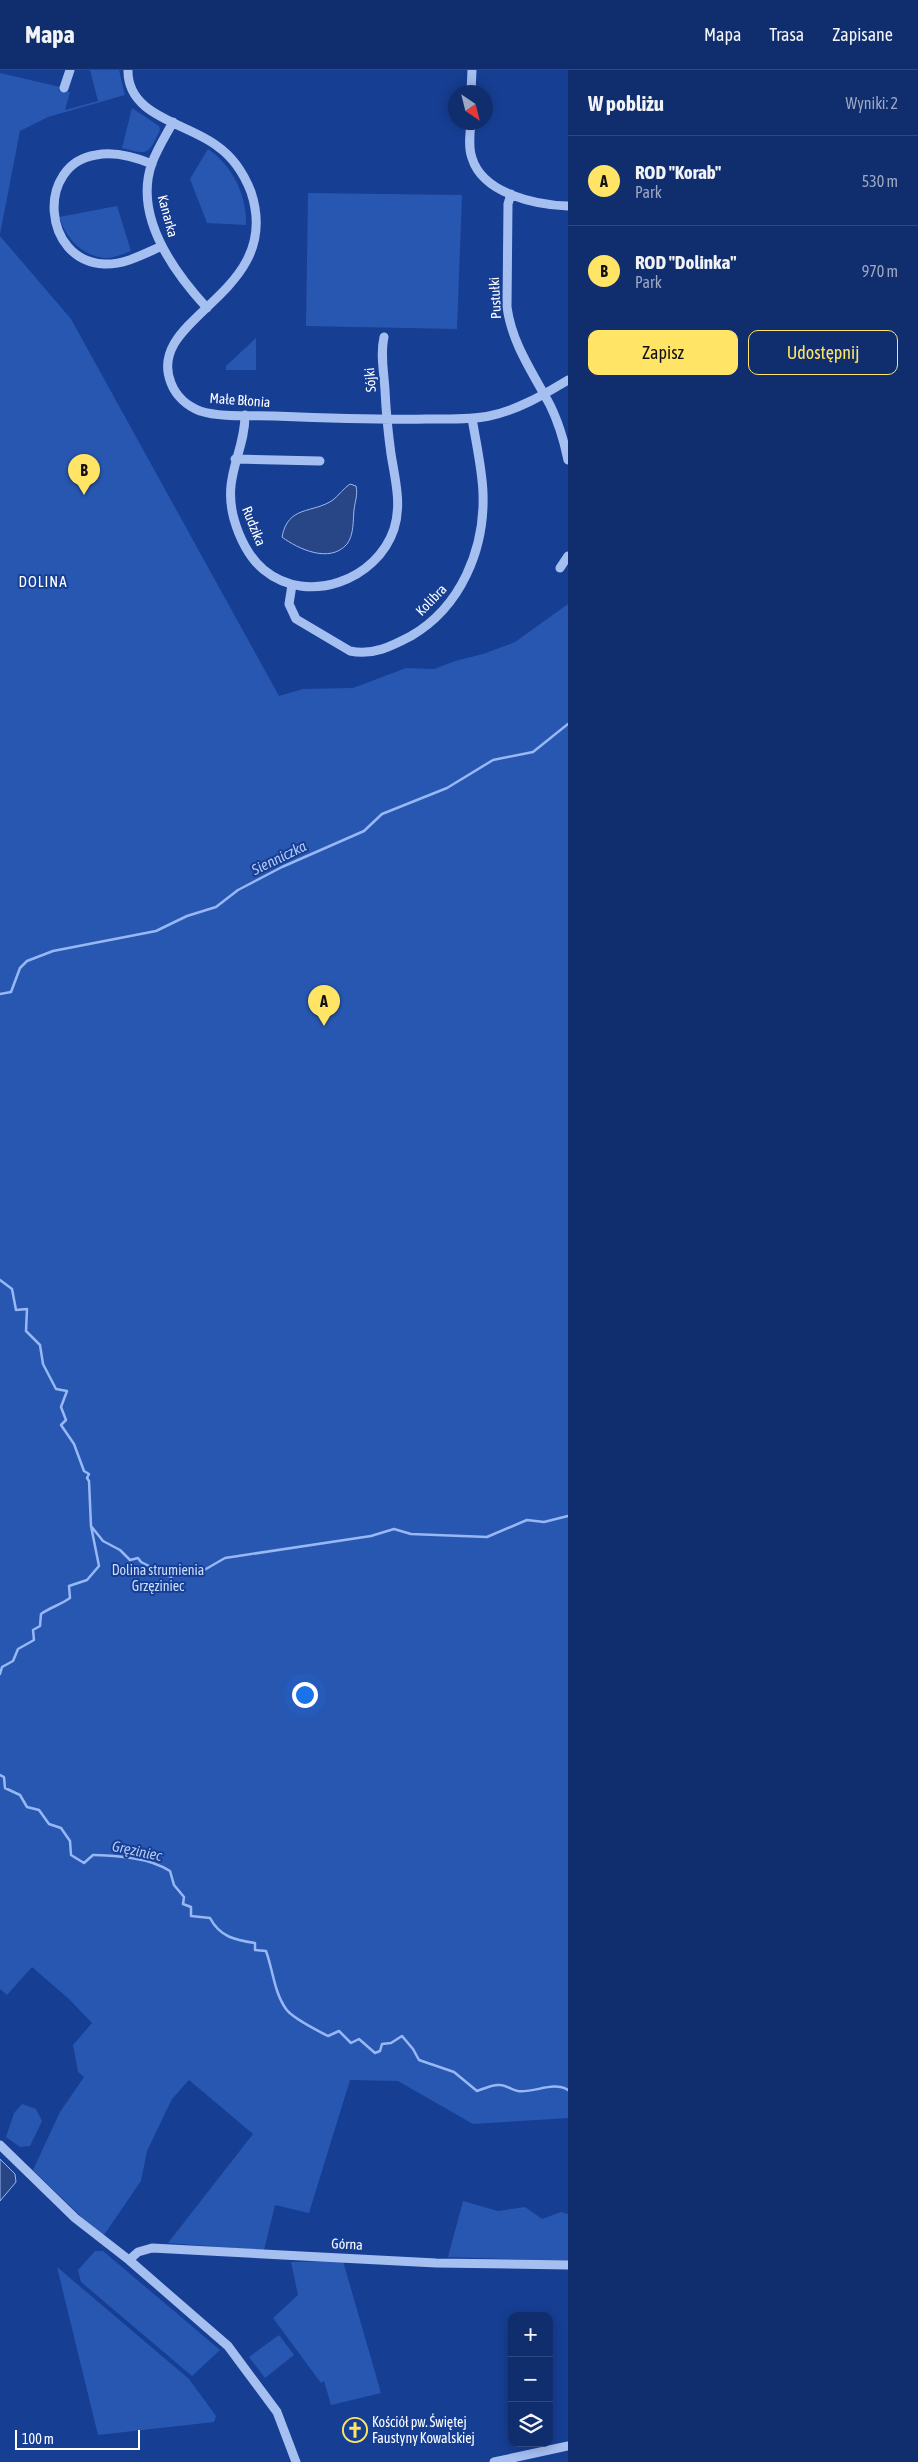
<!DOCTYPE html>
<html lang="pl">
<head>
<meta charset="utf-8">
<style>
	:root { --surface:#102e6e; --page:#1e3a76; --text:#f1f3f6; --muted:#9ca8c2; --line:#304a81; --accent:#ffe465 }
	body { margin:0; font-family:"Asap Condensed",sans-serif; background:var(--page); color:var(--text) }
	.controls { position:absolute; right:15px; bottom:15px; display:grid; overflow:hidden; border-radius:10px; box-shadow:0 2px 12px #0003 }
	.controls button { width:45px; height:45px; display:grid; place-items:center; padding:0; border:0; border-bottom:1px solid var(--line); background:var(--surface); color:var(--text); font:25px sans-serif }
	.compass { position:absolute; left:448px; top:15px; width:45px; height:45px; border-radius:50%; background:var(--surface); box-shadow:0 2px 12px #0003; rotate:145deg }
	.scale { position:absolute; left:15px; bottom:12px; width:125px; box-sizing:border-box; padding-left:5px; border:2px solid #fff; border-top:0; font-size:14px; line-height:18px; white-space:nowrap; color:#fff; -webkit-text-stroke:4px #163e93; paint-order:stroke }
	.you { position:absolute; left:304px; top:1624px; width:18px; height:18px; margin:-12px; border:4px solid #fff; border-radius:50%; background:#1a73e8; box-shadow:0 0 0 8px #1a73e833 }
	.badge { display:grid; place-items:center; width:32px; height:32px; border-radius:50%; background:var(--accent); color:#111; font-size:16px; font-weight:700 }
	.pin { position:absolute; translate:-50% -41px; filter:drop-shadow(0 1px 2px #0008) }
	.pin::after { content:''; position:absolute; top:26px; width:18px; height:15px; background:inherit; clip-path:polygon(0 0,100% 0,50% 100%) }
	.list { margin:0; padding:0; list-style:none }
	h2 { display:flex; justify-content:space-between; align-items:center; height:65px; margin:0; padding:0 20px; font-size:21px }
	h2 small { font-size:16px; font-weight:400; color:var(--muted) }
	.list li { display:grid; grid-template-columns:32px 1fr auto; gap:15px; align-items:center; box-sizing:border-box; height:90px; padding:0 20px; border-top:1px solid var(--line) }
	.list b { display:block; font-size:19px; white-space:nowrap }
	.list p { margin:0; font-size:16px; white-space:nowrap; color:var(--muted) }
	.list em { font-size:16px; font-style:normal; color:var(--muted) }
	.actions { display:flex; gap:10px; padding:15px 20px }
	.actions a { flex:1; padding:11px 0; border:1px solid var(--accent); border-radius:10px; text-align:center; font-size:18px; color:var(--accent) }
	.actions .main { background:var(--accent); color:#111 }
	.icon { flex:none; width:28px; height:28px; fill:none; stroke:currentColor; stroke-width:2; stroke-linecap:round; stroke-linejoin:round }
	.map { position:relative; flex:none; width:568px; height:2392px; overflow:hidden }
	header { display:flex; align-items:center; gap:30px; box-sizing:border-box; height:70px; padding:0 25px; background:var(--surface); border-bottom:1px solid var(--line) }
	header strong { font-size:24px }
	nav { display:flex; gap:28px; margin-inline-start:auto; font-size:18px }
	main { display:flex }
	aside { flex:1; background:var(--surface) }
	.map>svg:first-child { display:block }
</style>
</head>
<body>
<header>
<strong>Mapa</strong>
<nav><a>Mapa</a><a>Trasa</a><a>Zapisane</a></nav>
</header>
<main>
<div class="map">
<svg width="568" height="2392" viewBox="0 0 568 2392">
	<rect width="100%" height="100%" fill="#163e93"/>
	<path fill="#2857b2" d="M90 0H119L125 25 48 47 20 61 0 164V3L60 17 59 21 70 22 65 40 98 31Z
		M132 38 159 56 160 60C148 85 149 85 122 78Z
		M208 79C233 96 247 126 246 155L207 153 190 109Z
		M308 123 462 125 457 259 306 256Z
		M117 136 131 181C123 184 112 189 104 188 81 185 66 168 59 147Z
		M0 166 71 249 279 626 303 619 353 618 406 598 434 599 455 591 483 584 515 572 568 534V2048L473 2054 398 2011 350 2010 309 2143 275 2135 264 2180 168 2173 253 2064 189 2010 172 2029 147 2081 141 2111 104 2165 94 2159 33 2100 60 2042 84 2007 78 2002 73 1975 92 1953 69 1929 32 1897 7 1925 0 1919Z
		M256 268V300H226V296Z
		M22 2034 36 2039 42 2051 30 2076 20 2077 6 2067 14 2043Z
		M463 2131 498 2141 525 2137 542 2149 561 2142 568 2144V2191L448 2187Z
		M95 2181H103L220 2280 192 2306 81 2212 78 2200Z
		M343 2191 381 2323 331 2335 324 2311 321 2313 273 2248 298 2225 291 2192Z
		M57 2197 189 2309 216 2346 214 2352 98 2365Z
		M279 2265 294 2285 265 2308 249 2287Z"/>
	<path fill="#284686" stroke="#97b8f4" d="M350 414 356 416C358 425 355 431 354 440 353 450 354 465 347 474 330 494 298 479 282 467 288 435 312 444 333 430 339 425 344 418 350 414Z
		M0 2089 15 2104 16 2112 0 2131Z"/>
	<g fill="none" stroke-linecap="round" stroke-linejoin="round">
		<path stroke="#97b8f4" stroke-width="2.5" d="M0 924 11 922 20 898 27 891 53 881 156 861 187 846 216 837 238 820 282 797 364 761 382 744 447 718 493 690 533 682 568 654
			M0 1210 12 1219 16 1240 27 1239 26 1261 40 1275 43 1294 56 1319 67 1321 61 1337 66 1350 61 1355 74 1374 84 1401 89 1404 87 1408 89 1411 91 1456 99 1496 87 1510 69 1516 70 1528C60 1535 51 1537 41 1544L40 1556 33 1560 34 1570 18 1579 13 1591 2 1597 0 1604
			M91 1456 103 1471 120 1480 130 1490 138 1488 141 1492 171 1507 178 1501 199 1503 225 1488 371 1466 394 1459 411 1464 487 1467 527 1450 544 1452 568 1446
			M0 1705 4 1707 5 1718 20 1725 27 1737 39 1740 49 1754 61 1758 70 1771 71 1785 84 1793 93 1785C118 1786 148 1787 170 1801L174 1815 184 1827 183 1834 191 1837V1846L210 1848C220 1867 235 1870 255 1873V1880L266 1881C273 1900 274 1922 286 1939 293 1949 317 1960 328 1966L339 1961 351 1973 359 1969 375 1983 380 1981 382 1974 391 1973 402 1966 413 1979 419 1990 454 2002 477 2021C483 2019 493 2014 500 2015 506 2015 512 2020 518 2021 535 2023 553 2011 568 2020"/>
		<path stroke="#a5bff1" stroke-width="9" d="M128 0C127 47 188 53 217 76 233 87 244 104 251 122 285 225 144 246 171 313 176 326 187 336 200 341 222 348 251 345 274 346 325 348 376 350 427 349 448 349 469 350 489 346 518 340 543 325 568 310
			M64 18 70 0
			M471 22 472 0
			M173 52C166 65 157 79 152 93 133 146 173 201 207 238
			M471 52C470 64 468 77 472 88 483 124 536 135 568 136
			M152 94C135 87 115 81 96 85 36 94 42 191 104 194 124 195 144 184 162 176
			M511 124 508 134 507 237C512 274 533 303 550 335 559 353 564 371 568 390
			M245 345C245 383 222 406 234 449 239 467 249 488 264 500 308 536 377 510 394 459 402 434 395 409 391 384 388 362 386 342 385 320 384 302 380 285 384 267
			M235 389 320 391
			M560 498 568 486
			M292 515 289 534 296 549 350 581C373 586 392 576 411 566 461 537 485 479 483 423 482 398 476 373 472 348
			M0 2075 75 2148 129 2190 228 2276 277 2342 296 2392
			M129 2190 138 2182 152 2178 436 2193 568 2195
			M494 2392 568 2376"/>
	</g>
	<defs>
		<symbol id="church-ring" viewBox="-11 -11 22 22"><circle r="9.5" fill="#163e93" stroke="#ffe465" stroke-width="1.5"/><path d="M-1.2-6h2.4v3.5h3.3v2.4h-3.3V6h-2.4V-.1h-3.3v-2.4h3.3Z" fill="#ffe465"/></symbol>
	</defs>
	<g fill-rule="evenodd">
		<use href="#church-ring" x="341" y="2346" width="28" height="28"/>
	</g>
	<g text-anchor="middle" stroke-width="4" stroke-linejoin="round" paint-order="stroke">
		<g font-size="14" fill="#fff" stroke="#163e93">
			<text transform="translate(168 146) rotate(75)" y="5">Kanarka</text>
			<text transform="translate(495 228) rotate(-93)" y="5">Pustułki</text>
			<text transform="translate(370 310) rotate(-95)" y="5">Sójki</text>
			<text transform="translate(240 330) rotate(4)" y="5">Małe Błonia</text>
			<text transform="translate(254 456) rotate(68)" y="5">Rudzika</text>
			<text transform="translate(431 530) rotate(-46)" y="5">Kolibra</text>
			<text transform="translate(347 2174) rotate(3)" y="5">Górna</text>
		</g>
		<g font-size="14" fill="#ccdcfc" stroke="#163e93">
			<text x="158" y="1505">Dolina strumienia<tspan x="158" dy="16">Grzęziniec</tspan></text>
		</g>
		<g font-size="14" fill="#fff" stroke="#163e93" text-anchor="start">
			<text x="372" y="2357">Kościół pw. Świętej<tspan x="372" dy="16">Faustyny Kowalskiej</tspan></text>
		</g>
		<g font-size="15" letter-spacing="1" fill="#fff" stroke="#163e93">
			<text x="43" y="517">DOLINA</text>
		</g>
		<g font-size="15" font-style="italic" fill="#b1c9f8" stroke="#163e93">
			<text transform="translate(279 788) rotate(-26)" y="5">Sienniczka</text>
			<text transform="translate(137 1781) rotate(12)" y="5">Gręziniec</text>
		</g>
	</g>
</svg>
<div class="controls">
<button>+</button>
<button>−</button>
<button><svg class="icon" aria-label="layers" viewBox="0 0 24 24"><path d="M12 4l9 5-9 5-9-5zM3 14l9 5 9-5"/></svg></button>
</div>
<svg class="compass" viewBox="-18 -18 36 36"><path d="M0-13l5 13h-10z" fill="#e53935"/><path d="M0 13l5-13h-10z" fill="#9ca8c2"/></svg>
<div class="scale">100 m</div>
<div class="you"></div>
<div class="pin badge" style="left:324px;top:956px">A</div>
<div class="pin badge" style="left:84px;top:425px">B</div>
</div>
<aside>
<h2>W pobliżu<small>Wyniki: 2</small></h2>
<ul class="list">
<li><span class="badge">A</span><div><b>ROD &quot;Korab&quot;</b><p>Park</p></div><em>530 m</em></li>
<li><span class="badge">B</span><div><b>ROD &quot;Dolinka&quot;</b><p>Park</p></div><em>970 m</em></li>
</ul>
<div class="actions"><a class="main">Zapisz</a><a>Udostępnij</a></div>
</aside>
</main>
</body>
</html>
